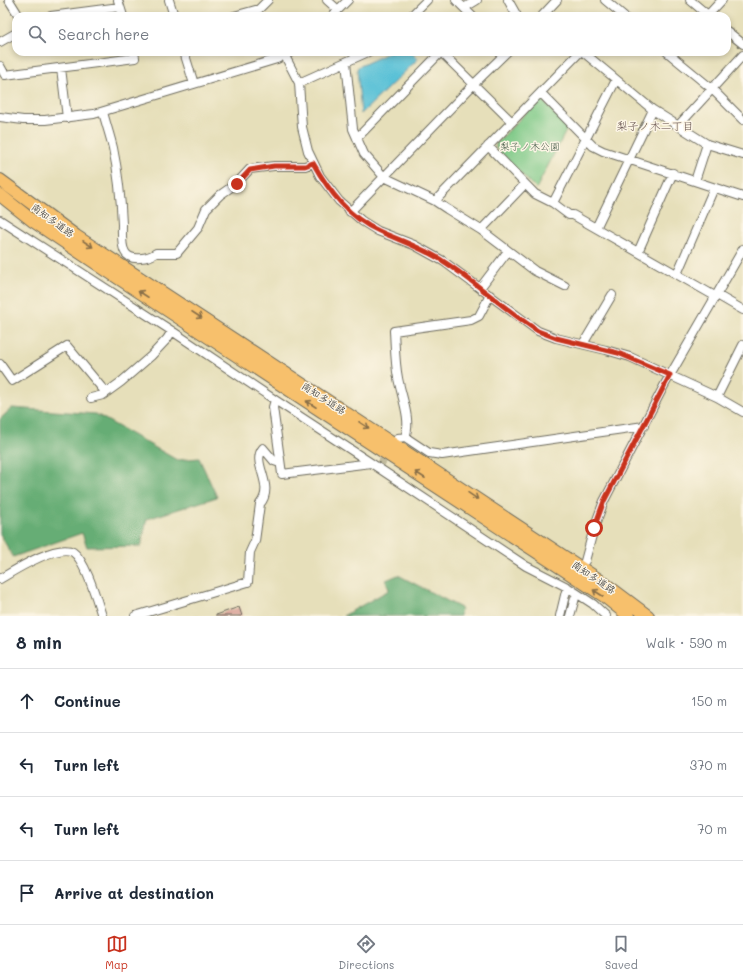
<!DOCTYPE html>
<html lang="en">
<head>
<meta charset="utf-8">
<style>
	:root { --surface:#fff; --page:#f6f6f7; --text:#1f2937; --muted:#747a83; --line:#e0e1e3; --accent:#c8321e }
	body { margin:0; font-family:Mali,"Klee One",sans-serif; background:var(--page); color:var(--text) }
	.stop { position:absolute; width:12px; height:12px; margin:-9px; border:3px solid #c8321e; border-radius:50%; background:#fff }
	.stop.end { background:#c8321e; border-color:#fff; box-shadow:0 1px 4px #0008 }
	.list { margin:0; padding:0; list-style:none }
	h2 { display:flex; justify-content:space-between; align-items:center; height:52px; margin:0; padding:0 16px; font-size:17px }
	h2 small { font-size:13px; font-weight:400; color:var(--muted) }
	.list li { display:grid; grid-template-columns:26px 1fr auto; gap:12px; align-items:center; box-sizing:border-box; height:64px; padding:0 16px; border-top:1px solid var(--line) }
	.list b { display:block; font-size:15px; white-space:nowrap }
	.list em { font-size:13px; font-style:normal; color:var(--muted) }
	.icon { flex:none; width:22px; height:22px; fill:none; stroke:currentColor; stroke-width:2; stroke-linecap:round; stroke-linejoin:round }
	.map { position:relative; flex:none; width:743px; height:616px; overflow:hidden }
	.search { position:absolute; background:var(--surface); box-shadow:0 2px 6px #0003; left:12px; right:12px; top:12px; height:44px; display:flex; align-items:center; gap:10px; box-sizing:border-box; padding:0 14px; border-radius:12px; color:var(--muted); font-size:15px }
	.sheet { height:308px; background:var(--surface) }
	nav { display:flex; justify-content:space-around; align-items:center; box-sizing:border-box; height:56px; border-top:1px solid var(--line); background:var(--surface); font-size:11px; color:var(--muted) }
	nav a { display:grid; justify-items:center; gap:2px }
	nav .on { color:var(--accent) }
	.map>svg:first-child { display:block }
</style>
</head>
<body>
<div class="map">
<svg width="743" height="616" viewBox="0 0 743 616">
	<rect width="100%" height="100%" fill="#fcf5e5"/>
	<filter id="ink" filterUnits="userSpaceOnUse"><feTurbulence type="fractalNoise" baseFrequency=".025" numOctaves="2"/><feDisplacementMap in="SourceGraphic" scale="8" xChannelSelector="R" yChannelSelector="G"/><feConvolveMatrix kernelMatrix="1 2 1 2 8 2 1 2 1" color-interpolation-filters="sRGB"/></filter>
	<filter id="wash" filterUnits="userSpaceOnUse"><feTurbulence type="fractalNoise" baseFrequency=".012" numOctaves="4" result="noise"/><feDisplacementMap in="SourceGraphic" scale="16" xChannelSelector="R" yChannelSelector="G"/><feGaussianBlur stdDeviation="0.9" result="paint"/><feColorMatrix in="noise" values="0 0 0 0 0 0 0 0 0 0 0 0 0 0 0 0 0 1.4 0 .05"/><feComposite in="paint" operator="in"/></filter>
	<g filter="url(#wash)">
		<rect width="100%" height="100%" fill="#e6dfba"/>
		<path fill="#7ec987" stroke="#547a59" d="M538 100H542L568 127 536 189 496 148V144Z"/>
		<path fill="#66ad74" stroke="#486c50" d="M12 408 96 414 177 460 199 458 217 497 147 519 141 546 87 547 82 533 13 557 0 534V419Z
			M398 575 461 608 460 616H343L389 590 386 580Z"/>
		<path fill="#5ac1d7" stroke="#427681" d="M388 52H411L418 59 361 114 357 69 358 67 386 54Z"/>
		<g id="blocks">
			<path fill="#d5998f" d="M239 607 242 616H216V615Z"/>
		</g>
	</g>
	<g filter="url(#ink)">
		<use href="#blocks" fill-opacity="0" stroke="#6c6a5d" stroke-width="1"/>
		<g fill="none" stroke-linecap="round" stroke-linejoin="round">
			<path stroke="#c1bb9d" stroke-width="8" stroke-dasharray="8 4" stroke-linecap="butt" d="M379 467 389 451"/>
			<defs>
				<path id="minor" d="M9 0 19 16
					M118 0 123 16
					M169 0 174 16
					M327 0 338 10
					M456 0 472 16
					M508 0 517 16
					M605 0 624 16
					M690 0 709 16
					M464 8 477 0
					M708 15 722 0
					M51 16 120 7
					M234 16 259 9 268 0
					M332 16 348 0
					M411 16 427 0
					M542 16 557 0
					M727 31 743 44
					M0 42 16 33
					M184 52 194 84
					M441 52 512 122
					M583 52 653 110 707 144 743 155
					M667 52 712 89 743 120
					M285 56 299 83 302 127 308 151 320 176 339 201 362 221 378 231 414 245 443 261 538 331 556 338 606 350 630 357 717 397 743 412
					M346 62 353 129 364 154 384 177 435 201 447 209 481 230 535 271 565 286
					M0 66 5 75 135 58 134 52
					M61 68 67 118
					M299 83 368 52
					M541 93 593 146 603 151 743 197
					M103 112C106 124 110 135 113 148 118 172 121 199 122 224 122 232 121 246 125 252 130 262 149 258 156 253H177L198 228 206 209 220 195 237 183 250 169 274 166H305L313 163
					M0 117 23 120H45L94 114 277 59 291 52
					M678 126 743 55
					M357 138 441 52
					M488 146 535 194 553 203 569 215H573L713 295H717L743 310
					M695 181 707 144
					M435 201 580 52
					M553 203 616 80
					M350 212 474 84 507 52
					M0 220 172 331 275 400 273 407 282 474 371 463 526 566 567 587 593 604 606 616
					M596 228 653 110
					M481 230 525 184
					M638 252 673 173
					M677 274 714 188
					M480 288 508 251
					M583 344 612 295
					M0 364 12 381 67 346 102 388 108 391
					M717 397 743 345
					M91 398 103 395 121 382 151 356 167 339 172 331
					M275 400 371 463
					M405 437 429 453 442 455 644 426
					M398 438 405 437C412 421 401 395 398 378 395 363 395 346 394 331L471 320 479 316 490 295
					M585 561 594 528 604 501 665 384 743 249
					M0 579C15 570 57 543 73 552 86 561 97 601 102 616
					M135 616 248 582 250 552 255 541 260 504C276 485 250 463 263 448L274 461 280 463
					M560 616 567 587
					M570 616 575 598"/>
				<path id="highway" d="M0 180 76 236 413 457 604 583 648 616
					M0 195 33 221 109 272 604 596 629 616"/>
			</defs>
			<use href="#minor" stroke="#6c6a5d" stroke-width="10"/>
			<use href="#highway" stroke="#6c6a5d" stroke-width="14"/>
			<use href="#minor" stroke="#fff" stroke-width="8"/>
			<use href="#highway" stroke="#f7c06c" stroke-width="12"/>
		</g>
		<defs><path id="oneway-shaft" d="M-6 0H5M1.5-3L5.5 0L1.5 3" fill="none" stroke-width="1.6" stroke-linecap="round" stroke-linejoin="round"/></defs>
		<g stroke="#876e48">
			<use href="#oneway-shaft" transform="translate(88 244) rotate(33)"/>
			<use href="#oneway-shaft" transform="translate(143 294) rotate(-147)"/>
			<use href="#oneway-shaft" transform="translate(197 315) rotate(33)"/>
			<use href="#oneway-shaft" transform="translate(311 404) rotate(-147)"/>
			<use href="#oneway-shaft" transform="translate(364 425) rotate(33)"/>
			<use href="#oneway-shaft" transform="translate(420 475) rotate(-147)"/>
			<use href="#oneway-shaft" transform="translate(473 496) rotate(34)"/>
			<use href="#oneway-shaft" transform="translate(598 593) rotate(-147)"/>
		</g>
	</g>
	<g fill="none" stroke-linecap="round" stroke-linejoin="round" filter="url(#ink)">
		<path stroke="#c8321e" stroke-width="5" d="M237 184 250 170 274 166H305L313 163C329 191 349 218 379 231 401 241 423 248 443 261 476 282 505 310 538 331L556 338 618 353 670 375 604 501 594 528"/>
	</g>
	<g text-anchor="middle" stroke-width="3" stroke-linejoin="round" paint-order="stroke">
		<g font-size="10" fill="#445a47" stroke="#fcf5e5">
			<text x="530" y="150">梨子ノ木公園</text>
		</g>
		<g font-size="10" fill="#2b2b2b" stroke="#fcf5e5">
			<text transform="translate(53 220) rotate(36)" y="4">南知多道路</text>
			<text transform="translate(324 398) rotate(33)" y="4">南知多道路</text>
			<text transform="translate(594 577) rotate(34)" y="4">南知多道路</text>
		</g>
		<g font-size="11" fill="#66524e" stroke="#fcf5e5">
			<text x="655" y="130">梨子ノ木二丁目</text>
		</g>
	</g>
</svg>
<div class="stop" style="left:594px;top:528px"></div>
<div class="stop end" style="left:237px;top:184px"></div>
<div class="search"><svg class="icon" aria-label="search" viewBox="0 0 24 24"><circle cx="10" cy="10" r="6"/><path d="M15 15l6 6"/></svg>Search here</div>
</div>
<section class="sheet">
<h2>8 min<small>Walk · 590 m</small></h2>
<ul class="list">
<li><svg class="icon" aria-label="ahead" viewBox="0 0 24 24"><path d="M12 20V5M6 11l6-6 6 6"/></svg><div><b>Continue</b></div><em>150 m</em></li>
<li><svg class="icon" aria-label="left" viewBox="0 0 24 24"><path d="M17 20v-9H6M10 6l-5 5 5 5"/></svg><div><b>Turn left</b></div><em>370 m</em></li>
<li><svg class="icon" aria-label="left" viewBox="0 0 24 24"><path d="M17 20v-9H6M10 6l-5 5 5 5"/></svg><div><b>Turn left</b></div><em>70 m</em></li>
<li><svg class="icon" aria-label="arrive" viewBox="0 0 24 24"><path d="M6 21V4h12l-3 4 3 4H6"/></svg><div><b>Arrive at destination</b></div></li>
</ul>
</section>
<nav>
<a class="on"><svg class="icon" aria-label="map" viewBox="0 0 24 24"><path d="M3 6l6-2 6 2 6-2v14l-6 2-6-2-6 2zM9 4v14M15 6v14"/></svg>Map</a>
<a><svg class="icon" aria-label="directions" viewBox="0 0 24 24"><path d="M12 3l9 9-9 9-9-9zM9 14v-3h6M13 9l2 2-2 2"/></svg>Directions</a>
<a><svg class="icon" aria-label="saved" viewBox="0 0 24 24"><path d="M7 4h10v16l-5-4-5 4z"/></svg>Saved</a>
</nav>
</body>
</html>
